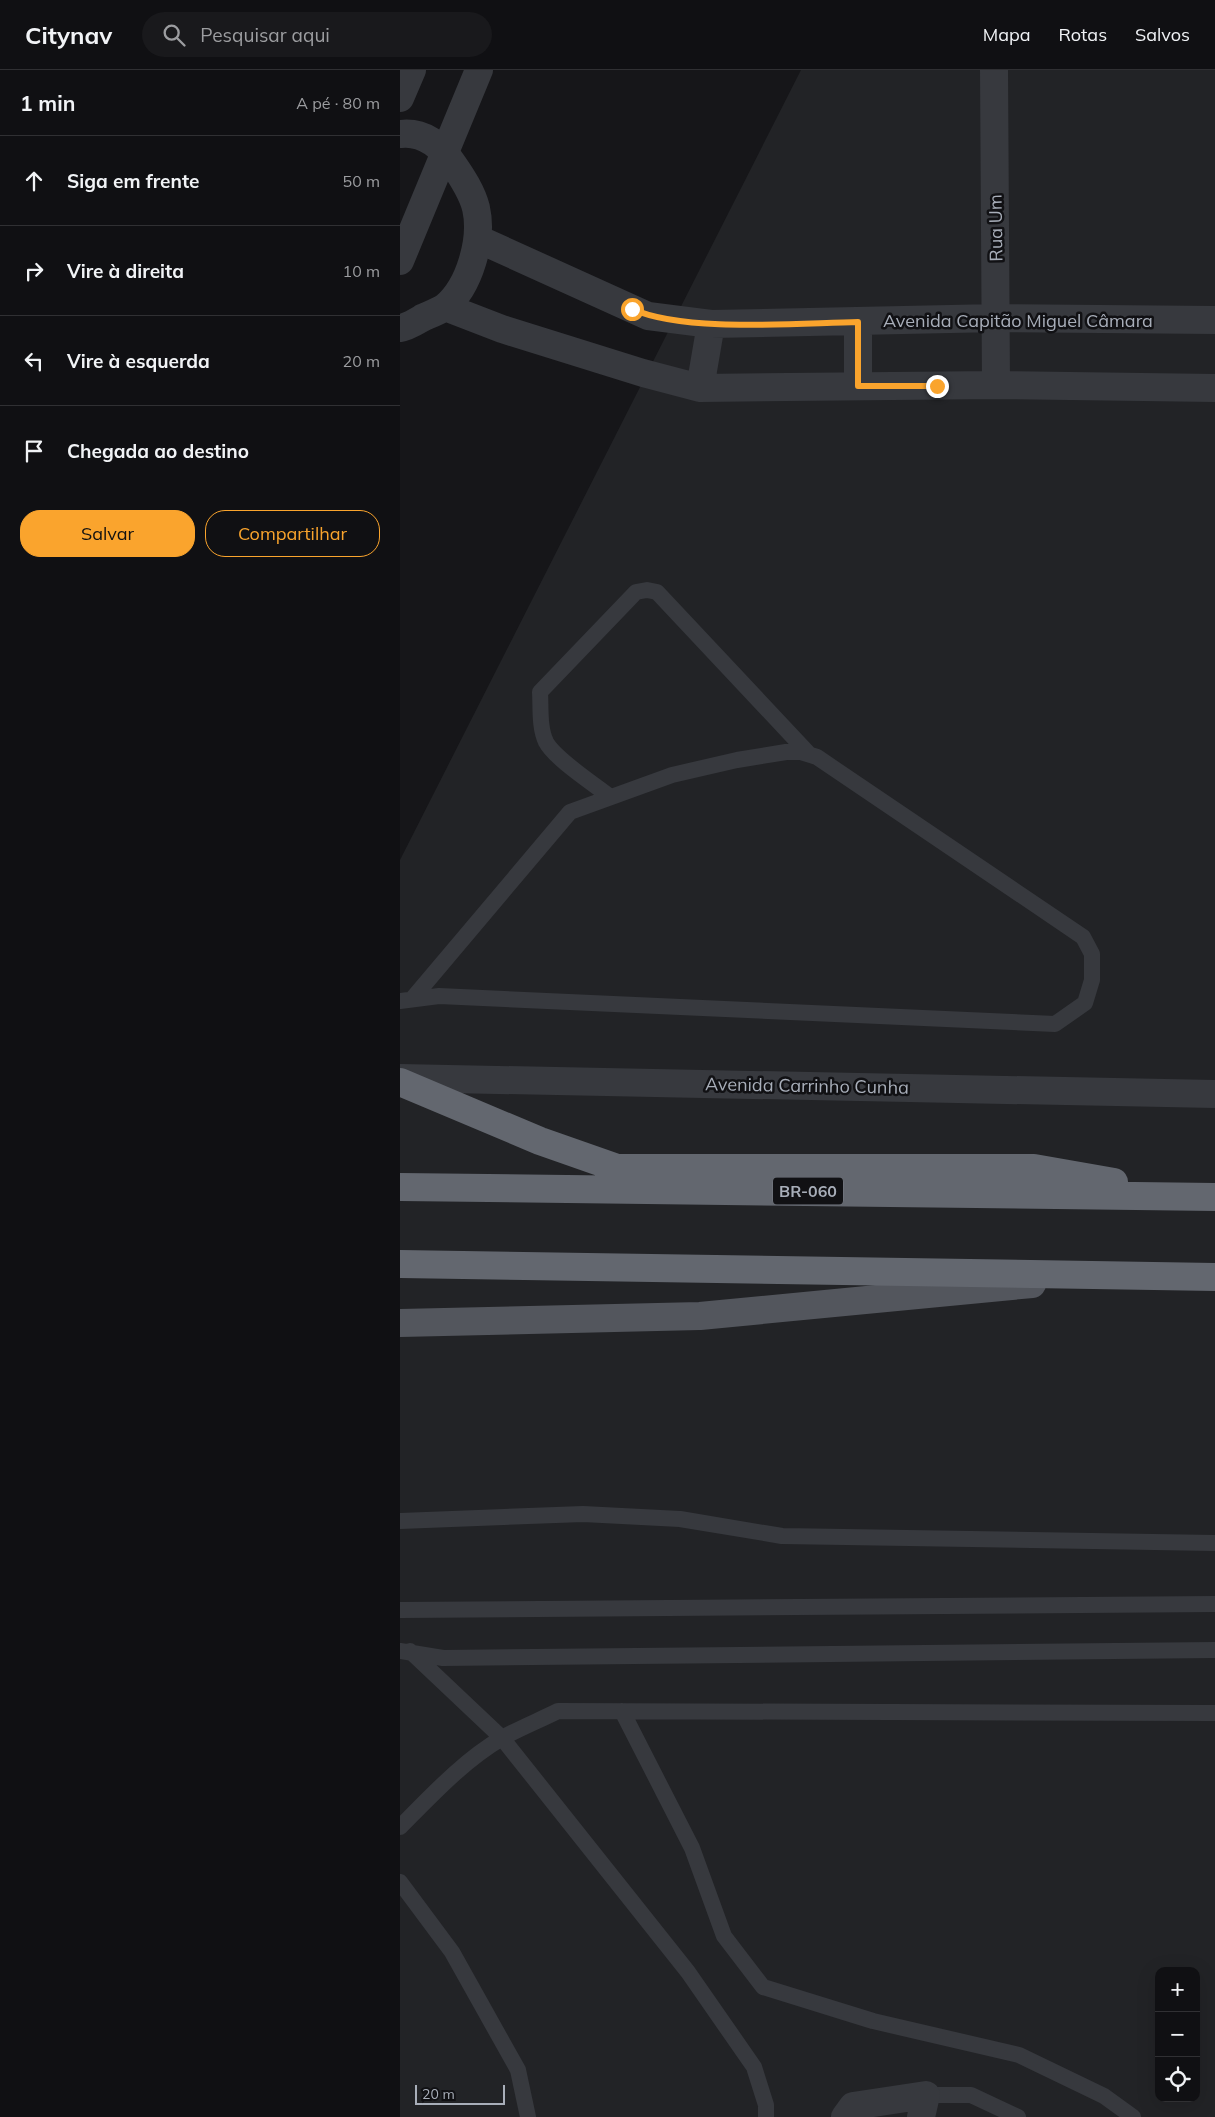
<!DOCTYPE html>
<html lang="pt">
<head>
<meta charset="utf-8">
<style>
	:root { --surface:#101013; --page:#19191c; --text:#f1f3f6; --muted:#9c9da0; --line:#303033; --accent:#faa42d }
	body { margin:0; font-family:Mulish,sans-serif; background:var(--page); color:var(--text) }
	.controls { position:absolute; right:15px; bottom:15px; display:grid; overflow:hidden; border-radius:10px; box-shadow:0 5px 20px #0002 }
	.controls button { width:45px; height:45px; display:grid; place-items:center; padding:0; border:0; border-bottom:1px solid var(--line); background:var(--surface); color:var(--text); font:25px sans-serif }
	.scale { position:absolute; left:15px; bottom:12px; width:90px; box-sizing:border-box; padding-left:5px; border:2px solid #a8aeb9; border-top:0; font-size:14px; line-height:18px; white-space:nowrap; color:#a8aeb9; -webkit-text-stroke:4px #111114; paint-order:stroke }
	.stop { position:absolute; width:15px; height:15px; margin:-11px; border:4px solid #faa42d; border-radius:50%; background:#fff }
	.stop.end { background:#faa42d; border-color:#fff; box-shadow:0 1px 5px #0008 }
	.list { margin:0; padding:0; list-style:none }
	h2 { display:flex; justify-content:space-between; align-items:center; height:65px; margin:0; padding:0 20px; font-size:21px }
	h2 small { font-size:16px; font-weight:400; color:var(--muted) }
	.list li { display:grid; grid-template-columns:32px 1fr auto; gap:15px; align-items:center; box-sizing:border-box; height:90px; padding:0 20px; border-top:1px solid var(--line) }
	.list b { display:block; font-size:19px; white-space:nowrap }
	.list em { font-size:16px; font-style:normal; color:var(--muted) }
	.actions { display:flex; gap:10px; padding:15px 20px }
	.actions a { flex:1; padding:11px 0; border:1px solid var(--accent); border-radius:20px; text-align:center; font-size:18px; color:var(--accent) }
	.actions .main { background:var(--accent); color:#111 }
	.icon { flex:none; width:28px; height:28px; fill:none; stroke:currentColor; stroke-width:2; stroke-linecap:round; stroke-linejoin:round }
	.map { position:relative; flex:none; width:815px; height:2047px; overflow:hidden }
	header { display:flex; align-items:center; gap:30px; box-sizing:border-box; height:70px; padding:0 25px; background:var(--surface); border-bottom:1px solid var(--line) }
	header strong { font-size:24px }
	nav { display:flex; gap:28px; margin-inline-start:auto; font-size:18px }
	.search { width:350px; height:45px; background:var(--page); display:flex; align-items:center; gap:12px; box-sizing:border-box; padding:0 18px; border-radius:28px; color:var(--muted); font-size:19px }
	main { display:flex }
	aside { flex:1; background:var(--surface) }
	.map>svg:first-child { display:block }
</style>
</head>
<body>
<header>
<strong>Citynav</strong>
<div class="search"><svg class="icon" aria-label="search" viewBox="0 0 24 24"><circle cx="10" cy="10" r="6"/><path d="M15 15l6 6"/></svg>Pesquisar aqui</div>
<nav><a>Mapa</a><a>Rotas</a><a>Salvos</a></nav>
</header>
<main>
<aside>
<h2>1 min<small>A pé · 80 m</small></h2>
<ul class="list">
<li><svg class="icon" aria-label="ahead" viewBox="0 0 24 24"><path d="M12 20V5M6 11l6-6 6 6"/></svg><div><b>Siga em frente</b></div><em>50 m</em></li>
<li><svg class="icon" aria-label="right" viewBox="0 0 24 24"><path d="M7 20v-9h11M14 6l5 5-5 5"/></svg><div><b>Vire à direita</b></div><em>10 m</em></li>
<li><svg class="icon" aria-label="left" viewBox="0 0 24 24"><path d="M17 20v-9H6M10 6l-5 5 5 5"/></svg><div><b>Vire à esquerda</b></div><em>20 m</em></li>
<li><svg class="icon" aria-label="arrive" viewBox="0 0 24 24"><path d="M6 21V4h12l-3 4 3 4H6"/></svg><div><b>Chegada ao destino</b></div></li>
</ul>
<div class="actions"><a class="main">Salvar</a><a>Compartilhar</a></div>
</aside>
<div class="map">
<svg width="815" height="2047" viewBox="0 0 815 2047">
	<rect width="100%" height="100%" fill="#161619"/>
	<path fill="#222326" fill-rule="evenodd" d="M401 0H815V2047H0V790ZM759 1901H796V2028H759Z"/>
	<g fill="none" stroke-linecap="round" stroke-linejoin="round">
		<path stroke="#37393e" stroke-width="16" d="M209 726C194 714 155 689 146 672 139 657 141 638 140 622L236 522 247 520 257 522 409 684
			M0 931 39 926 655 954 685 933 692 910V884L683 867 417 687 401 682H386L337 690 272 705 170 742 13 928
			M0 1451 183 1444 280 1449 382 1466 815 1473
			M0 1540 815 1534
			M0 1581 43 1588 815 1580
			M10 1581 102 1668 288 1902 354 1997 366 2035V2047
			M222 1641 292 1778 324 1866 363 1917 473 1951 619 1985 704 2026 733 2047
			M0 1757C32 1725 63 1691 102 1668 120 1658 140 1650 158 1641L815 1643
			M0 1812 52 1882 118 2000 128 2047
			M526 2025H571L618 2047"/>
		<path stroke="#37393e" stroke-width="28" d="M594 0 596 315
			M0 28 12 0
			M0 64C24 61 41 76 53 94 62 107 72 122 76 138 83 169 70 216 45 237 39 241 31 244 24 247 17 251 8 257 0 258
			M78 169 248 246 311 254 597 248 815 250
			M0 191 79 0
			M45 237 102 259 243 303 300 318 596 315 815 318
			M458 316V252
			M300 318 311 254
			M0 1008 815 1024
			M445 2047 453 2036 526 2025 521 2047"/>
		<path stroke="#53565d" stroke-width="28" d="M0 1253 300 1246 632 1214"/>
		<path stroke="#63676f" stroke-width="28" d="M0 1012 140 1071 217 1098H634L714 1112
			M0 1117 815 1127
			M0 1194 815 1207"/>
	</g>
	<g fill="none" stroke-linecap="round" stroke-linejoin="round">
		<path stroke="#faa42d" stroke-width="6" d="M232 239C286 263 397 253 458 252V316H537"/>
	</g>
	<g text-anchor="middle" stroke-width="5" stroke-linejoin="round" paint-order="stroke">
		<rect fill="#111114" stroke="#7b7f88" stroke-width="1" x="373" y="1107.5" width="70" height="27" rx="4"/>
		<g font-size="16" font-weight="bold" fill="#a8aeb9">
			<text x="408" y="1127">BR-060</text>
		</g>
		<g font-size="18" fill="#a8aeb9" stroke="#111114">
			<text transform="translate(596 158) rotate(-91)" y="6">Rua Um</text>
			<text x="618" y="257">Avenida Capitão Miguel Câmara</text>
			<text transform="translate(407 1016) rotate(1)" y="6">Avenida Carrinho Cunha</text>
		</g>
	</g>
</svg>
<div class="controls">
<button>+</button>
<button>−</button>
<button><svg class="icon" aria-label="locate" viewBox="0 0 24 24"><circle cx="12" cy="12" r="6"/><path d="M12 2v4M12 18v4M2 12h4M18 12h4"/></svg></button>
</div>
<div class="scale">20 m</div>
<div class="stop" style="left:232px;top:239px"></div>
<div class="stop end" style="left:537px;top:316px"></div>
</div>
</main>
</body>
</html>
